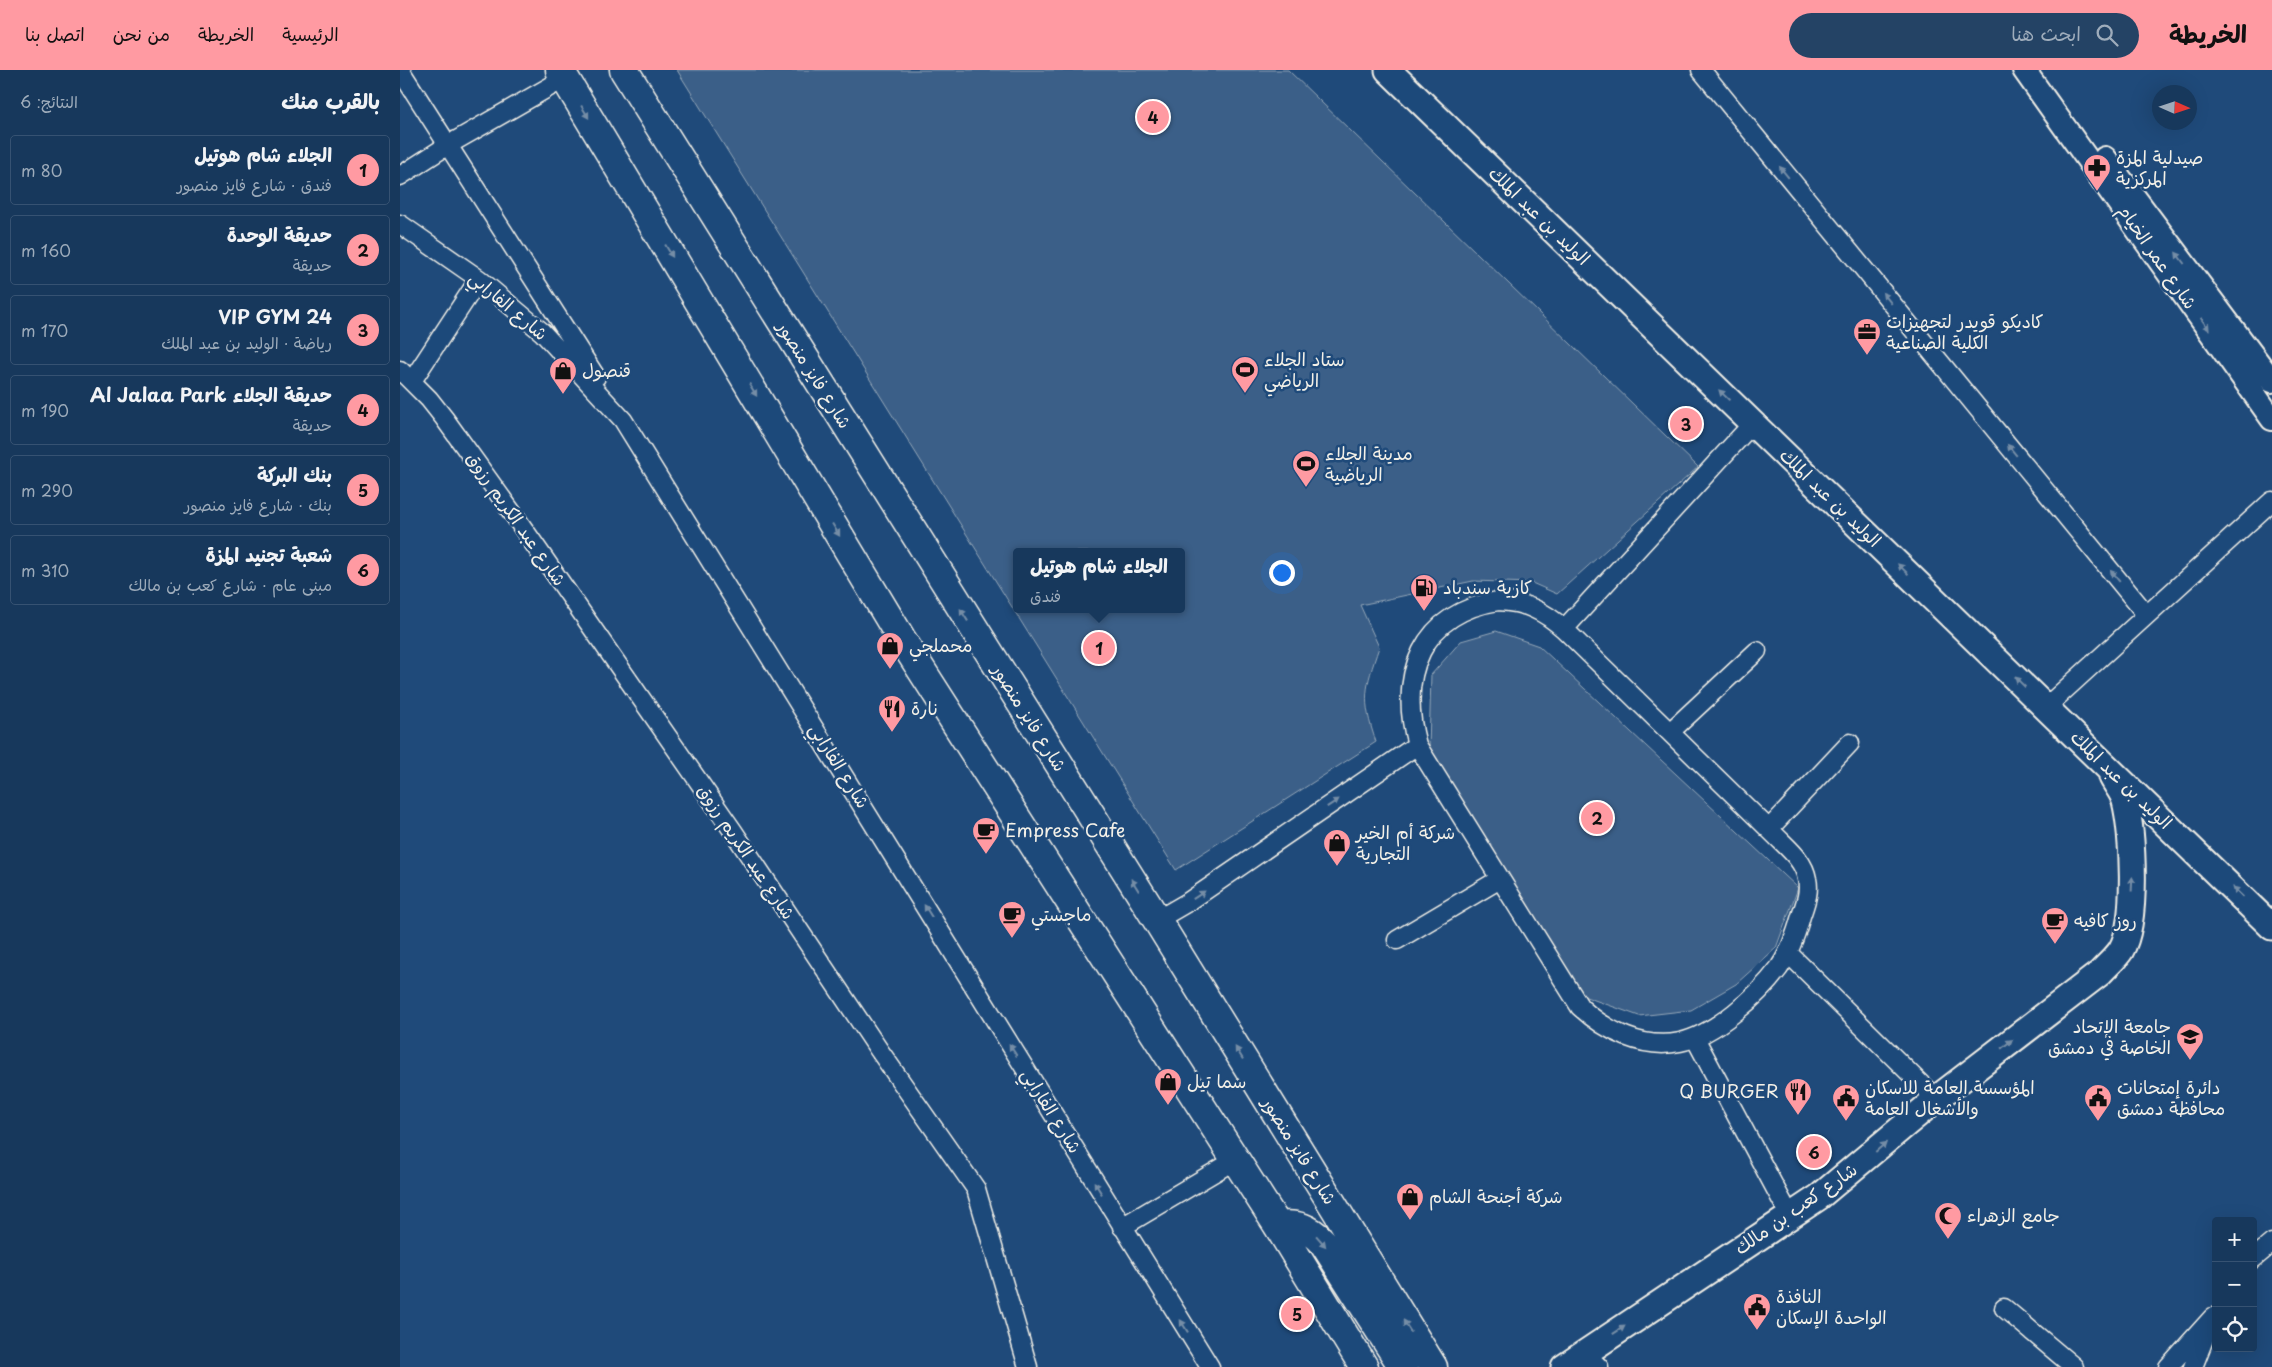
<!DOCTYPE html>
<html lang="ar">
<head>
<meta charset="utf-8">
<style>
	:root { --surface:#17385c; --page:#244365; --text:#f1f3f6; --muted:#9eacbb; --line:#365272; --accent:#ff9aa2 }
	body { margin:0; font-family:"Playpen Sans","Playpen Sans Arabic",sans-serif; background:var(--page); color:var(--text); direction:rtl }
	.controls { position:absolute; right:15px; bottom:15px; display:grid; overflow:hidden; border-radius:5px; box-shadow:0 5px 20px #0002 }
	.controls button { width:45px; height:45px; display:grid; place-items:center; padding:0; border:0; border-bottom:1px solid var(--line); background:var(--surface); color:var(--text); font:25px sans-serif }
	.compass { position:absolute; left:1752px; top:15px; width:45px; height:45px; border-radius:50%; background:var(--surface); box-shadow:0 5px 20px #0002; rotate:93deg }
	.you { position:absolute; left:881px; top:502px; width:18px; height:18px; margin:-12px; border:4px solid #fff; border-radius:50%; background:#1a73e8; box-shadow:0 0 0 8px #1a73e833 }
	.badge { display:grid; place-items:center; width:32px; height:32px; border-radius:50%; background:var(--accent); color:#111; font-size:16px; font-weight:700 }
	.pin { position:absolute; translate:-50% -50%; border:2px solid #fff; box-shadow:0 1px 5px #0006 }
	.popup { position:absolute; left:613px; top:478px; width:172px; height:65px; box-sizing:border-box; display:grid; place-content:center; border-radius:5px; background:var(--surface); filter:drop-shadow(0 1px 4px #0005); font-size:16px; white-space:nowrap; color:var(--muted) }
	.popup b { font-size:19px; color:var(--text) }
	.popup::after { content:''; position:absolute; left:50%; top:100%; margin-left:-10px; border:10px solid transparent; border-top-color:var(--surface) }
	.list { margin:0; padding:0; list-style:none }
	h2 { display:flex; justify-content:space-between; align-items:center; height:65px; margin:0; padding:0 20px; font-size:21px }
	h2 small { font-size:16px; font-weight:400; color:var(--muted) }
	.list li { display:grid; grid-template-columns:32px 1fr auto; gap:15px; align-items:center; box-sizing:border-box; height:70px; margin:0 10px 10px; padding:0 10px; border:1px solid var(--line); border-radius:5px }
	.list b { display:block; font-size:19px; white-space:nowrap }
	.list p { margin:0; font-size:16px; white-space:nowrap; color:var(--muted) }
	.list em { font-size:16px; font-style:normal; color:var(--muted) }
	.icon { flex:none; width:28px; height:28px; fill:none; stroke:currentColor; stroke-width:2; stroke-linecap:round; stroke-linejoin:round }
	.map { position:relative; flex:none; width:1872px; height:1297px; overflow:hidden; direction:ltr }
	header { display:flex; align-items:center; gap:30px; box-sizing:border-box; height:70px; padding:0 25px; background:var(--accent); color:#111 }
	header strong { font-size:24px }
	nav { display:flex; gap:28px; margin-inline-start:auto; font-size:18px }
	.search { width:350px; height:45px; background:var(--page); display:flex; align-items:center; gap:12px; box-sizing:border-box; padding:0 18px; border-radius:28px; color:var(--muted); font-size:19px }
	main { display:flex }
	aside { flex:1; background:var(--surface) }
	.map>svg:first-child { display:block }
</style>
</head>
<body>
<header>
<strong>الخريطة</strong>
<div class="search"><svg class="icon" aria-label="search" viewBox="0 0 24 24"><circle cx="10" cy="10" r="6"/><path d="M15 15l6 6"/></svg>ابحث هنا</div>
<nav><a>الرئيسية</a><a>الخريطة</a><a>من نحن</a><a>اتصل بنا</a></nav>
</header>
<main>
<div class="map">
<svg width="1872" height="1297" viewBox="0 0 1872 1297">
	<rect width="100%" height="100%" fill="#1f4a7a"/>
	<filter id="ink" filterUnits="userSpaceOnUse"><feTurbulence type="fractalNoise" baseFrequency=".02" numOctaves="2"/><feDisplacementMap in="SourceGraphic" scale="10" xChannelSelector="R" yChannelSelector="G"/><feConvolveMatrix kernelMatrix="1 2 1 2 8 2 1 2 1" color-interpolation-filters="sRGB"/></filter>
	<g filter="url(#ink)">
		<path fill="#3a5f88" stroke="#97a8b8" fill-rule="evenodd" d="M277 0H888L1298 397 1157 524 1132 513 1073 511 960 535 979 577C965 619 961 628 976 672L776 800ZM616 482H782V539H616Z
			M1096 561 1139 576 1398 818 1376 878 1336 914 1291 940 1239 946 1175 923 1029 679 1031 605 1061 571Z"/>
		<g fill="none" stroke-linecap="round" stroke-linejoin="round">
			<defs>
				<path id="minor" d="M0 0 196 307
					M1301 0 1746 544
					M0 106 48 75 165 8
					M0 154 79 209 142 262 223 350 810 1297
					M0 300 29 329 44 348 116 448 333 761 479 980 576 1119 628 1297
					M12 311 79 209
					M1098 531C1125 532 1144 541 1164 559L1377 767C1389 779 1404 791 1407 809 1410 822 1405 834 1401 846 1396 864 1390 882 1379 898 1358 926 1314 965 1280 972 1243 980 1206 961 1180 937L1017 675C998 605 1021 543 1098 531Z
					M1164 559 1353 353
					M1646 637 1872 431
					M1270 662 1357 581
					M1369 759 1450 673
					M757 850 788 832 1017 675
					M997 870 1100 809
					M1388 883 1536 1029
					M1295 968 1390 1146
					M722 1157 835 1090
					M1853 1189 1872 1173
					M1604 1238 1674 1297
					M1185 1284 1199 1297
					M1768 1297 1813 1247
					M1793 1297 1808 1259"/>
				<path id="tertiary" d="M1624 0 1872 349
					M1705 88 1872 311"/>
				<path id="secondary" d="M988 0 1872 857
					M1164 1297 1419 1127 1536 1029 1700 903C1707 895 1716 888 1721 880 1738 852 1733 762 1725 731 1723 723 1716 715 1712 707"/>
				<path id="trunk" d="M160 0 501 568 878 1156 964 1297
					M224 0 757 850 1033 1297
					M878 1156C897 1153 910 1158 923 1172L1003 1297"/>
			</defs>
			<use href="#minor" stroke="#f4f1e8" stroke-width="21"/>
			<use href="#tertiary" stroke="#f4f1e8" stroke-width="26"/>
			<use href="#secondary" stroke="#f4f1e8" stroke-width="29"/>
			<use href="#trunk" stroke="#f4f1e8" stroke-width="31"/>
			<use href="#minor" stroke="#1f4a7a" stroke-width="18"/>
			<use href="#tertiary" stroke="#1f4a7a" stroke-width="22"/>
			<use href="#secondary" stroke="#1f4a7a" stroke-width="25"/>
			<use href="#trunk" stroke="#1f4a7a" stroke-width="28"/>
		</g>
		<defs><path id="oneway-solid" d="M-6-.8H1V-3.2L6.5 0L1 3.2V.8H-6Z" transform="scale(1.25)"/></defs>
		<g fill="#748da6">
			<use href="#oneway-solid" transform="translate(185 42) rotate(59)"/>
			<use href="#oneway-solid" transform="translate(1384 102) rotate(-129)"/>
			<use href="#oneway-solid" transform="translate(269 181) rotate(59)"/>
			<use href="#oneway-solid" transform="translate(1780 188) rotate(-127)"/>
			<use href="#oneway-solid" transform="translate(1487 228) rotate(-129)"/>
			<use href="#oneway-solid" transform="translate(1805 254) rotate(55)"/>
			<use href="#oneway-solid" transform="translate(353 320) rotate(59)"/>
			<use href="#oneway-solid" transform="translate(1324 325) rotate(-136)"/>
			<use href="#oneway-solid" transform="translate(1612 380) rotate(-129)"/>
			<use href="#oneway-solid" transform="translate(436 460) rotate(59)"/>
			<use href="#oneway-solid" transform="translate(1503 499) rotate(-136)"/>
			<use href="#oneway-solid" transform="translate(1715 506) rotate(-129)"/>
			<use href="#oneway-solid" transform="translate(564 545) rotate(-122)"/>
			<use href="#oneway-solid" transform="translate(1620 612) rotate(-136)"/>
			<use href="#oneway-solid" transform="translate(933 733) rotate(-34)"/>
			<use href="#oneway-solid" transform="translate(1732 814) rotate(-87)"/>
			<use href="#oneway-solid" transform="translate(735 815) rotate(-122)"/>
			<use href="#oneway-solid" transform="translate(1838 822) rotate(-135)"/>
			<use href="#oneway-solid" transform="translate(799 825) rotate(-34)"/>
			<use href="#oneway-solid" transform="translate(528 841) rotate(-122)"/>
			<use href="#oneway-solid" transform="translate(1607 974) rotate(-38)"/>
			<use href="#oneway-solid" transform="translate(613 980) rotate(-122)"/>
			<use href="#oneway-solid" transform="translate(839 983) rotate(-122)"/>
			<use href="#oneway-solid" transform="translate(1481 1077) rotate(-41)"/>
			<use href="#oneway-solid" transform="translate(698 1118) rotate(-122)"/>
			<use href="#oneway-solid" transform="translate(921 1171) rotate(49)"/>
			<use href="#oneway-solid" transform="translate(784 1256) rotate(-122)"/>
			<use href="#oneway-solid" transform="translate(1007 1256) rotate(-122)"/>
			<use href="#oneway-solid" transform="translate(1219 1260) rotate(-34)"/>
		</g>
	</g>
	<defs>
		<symbol id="pharmacy-pin" viewBox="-11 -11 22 30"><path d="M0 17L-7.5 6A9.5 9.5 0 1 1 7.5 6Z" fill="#ff9aa2" stroke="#1f4a7a"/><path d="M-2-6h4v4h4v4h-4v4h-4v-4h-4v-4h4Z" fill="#111"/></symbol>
		<symbol id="office-pin" viewBox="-11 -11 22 30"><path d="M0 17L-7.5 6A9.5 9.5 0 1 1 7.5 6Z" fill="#ff9aa2" stroke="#1f4a7a"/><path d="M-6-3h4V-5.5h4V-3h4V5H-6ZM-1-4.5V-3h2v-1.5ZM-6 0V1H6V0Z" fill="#111"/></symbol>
		<symbol id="stadium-pin" viewBox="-11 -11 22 30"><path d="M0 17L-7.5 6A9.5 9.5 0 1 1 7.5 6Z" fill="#ff9aa2" stroke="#1f4a7a"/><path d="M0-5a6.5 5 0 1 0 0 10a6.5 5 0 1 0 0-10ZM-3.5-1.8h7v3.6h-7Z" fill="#111"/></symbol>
		<symbol id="shop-pin" viewBox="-11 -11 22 30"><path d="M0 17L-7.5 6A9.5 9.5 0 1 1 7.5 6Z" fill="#ff9aa2" stroke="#1f4a7a"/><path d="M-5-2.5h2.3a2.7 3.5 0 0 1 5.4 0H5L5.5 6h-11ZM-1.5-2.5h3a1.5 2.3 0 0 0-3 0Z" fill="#111"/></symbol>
		<symbol id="fuel-pin" viewBox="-11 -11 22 30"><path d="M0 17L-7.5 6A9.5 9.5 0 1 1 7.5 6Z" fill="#ff9aa2" stroke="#1f4a7a"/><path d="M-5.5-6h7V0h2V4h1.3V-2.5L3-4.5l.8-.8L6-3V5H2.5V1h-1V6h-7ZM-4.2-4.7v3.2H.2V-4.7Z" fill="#111"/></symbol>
		<symbol id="restaurant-pin" viewBox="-11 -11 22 30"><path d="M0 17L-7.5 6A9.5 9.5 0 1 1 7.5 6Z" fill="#ff9aa2" stroke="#1f4a7a"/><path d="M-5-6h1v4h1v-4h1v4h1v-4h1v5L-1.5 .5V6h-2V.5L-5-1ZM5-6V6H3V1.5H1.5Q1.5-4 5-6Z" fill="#111"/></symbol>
		<symbol id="cafe-pin" viewBox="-11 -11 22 30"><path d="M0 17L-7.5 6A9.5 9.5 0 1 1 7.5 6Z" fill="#ff9aa2" stroke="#1f4a7a"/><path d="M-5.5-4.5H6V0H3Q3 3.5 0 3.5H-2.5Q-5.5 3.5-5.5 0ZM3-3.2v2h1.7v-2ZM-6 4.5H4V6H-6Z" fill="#111"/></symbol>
		<symbol id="university-pin" viewBox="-11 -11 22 30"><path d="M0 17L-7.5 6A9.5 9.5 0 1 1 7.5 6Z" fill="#ff9aa2" stroke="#1f4a7a"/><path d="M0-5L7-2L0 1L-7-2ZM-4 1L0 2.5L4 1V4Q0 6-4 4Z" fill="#111"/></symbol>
		<symbol id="civic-pin" viewBox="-11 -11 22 30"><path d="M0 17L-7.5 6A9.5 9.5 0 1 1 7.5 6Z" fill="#ff9aa2" stroke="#1f4a7a"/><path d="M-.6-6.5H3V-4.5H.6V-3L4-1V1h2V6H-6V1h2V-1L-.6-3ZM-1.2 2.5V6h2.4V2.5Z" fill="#111"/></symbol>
		<symbol id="mosque-pin" viewBox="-11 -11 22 30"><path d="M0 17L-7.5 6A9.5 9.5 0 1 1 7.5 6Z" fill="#ff9aa2" stroke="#1f4a7a"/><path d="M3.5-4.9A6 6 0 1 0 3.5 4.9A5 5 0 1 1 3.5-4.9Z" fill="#111"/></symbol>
	</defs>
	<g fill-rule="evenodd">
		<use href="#pharmacy-pin" x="1681" y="82" width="32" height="43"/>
		<use href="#office-pin" x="1451" y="246" width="32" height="43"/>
		<use href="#stadium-pin" x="829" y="284" width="32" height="43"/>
		<use href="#shop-pin" x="147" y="285" width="32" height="43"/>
		<use href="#stadium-pin" x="890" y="378" width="32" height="43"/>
		<use href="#fuel-pin" x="1008" y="502" width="32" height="43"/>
		<use href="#shop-pin" x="474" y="560" width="32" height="43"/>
		<use href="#restaurant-pin" x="476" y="623" width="32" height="43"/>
		<use href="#cafe-pin" x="570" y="745" width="32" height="43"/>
		<use href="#shop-pin" x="921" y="757" width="32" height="43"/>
		<use href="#cafe-pin" x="596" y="829" width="32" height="43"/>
		<use href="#cafe-pin" x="1639" y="835" width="32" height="43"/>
		<use href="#university-pin" x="1774" y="951" width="32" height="43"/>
		<use href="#shop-pin" x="752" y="996" width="32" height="43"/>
		<use href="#restaurant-pin" x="1382" y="1006" width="32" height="43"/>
		<use href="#civic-pin" x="1430" y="1012" width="32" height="43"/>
		<use href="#civic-pin" x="1682" y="1012" width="32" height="43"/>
		<use href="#shop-pin" x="994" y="1111" width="32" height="43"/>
		<use href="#mosque-pin" x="1532" y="1130" width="32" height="43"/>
		<use href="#civic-pin" x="1341" y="1221" width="32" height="43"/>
	</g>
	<g text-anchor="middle" stroke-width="5" stroke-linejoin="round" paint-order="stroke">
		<g font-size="18" fill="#f4f1e8" stroke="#1f4a7a" text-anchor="start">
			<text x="1716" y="94">صيدلية المزة<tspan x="1716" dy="21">المركزية</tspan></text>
			<text x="1486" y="258">كاديكو قويدر لتجهيزات<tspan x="1486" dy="21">الكلية الصناعية</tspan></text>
			<text x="864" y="296">ستاد الجلاء<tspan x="864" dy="21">الرياضي</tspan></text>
			<text x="182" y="307">قنصول</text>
			<text x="925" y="390">مدينة الجلاء<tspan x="925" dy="21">الرياضية</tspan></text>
			<text x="1043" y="524">كازية سندباد</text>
			<text x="509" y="582">محملجي</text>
			<text x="511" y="645">نارة</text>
			<text x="605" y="767">Empress Cafe</text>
			<text x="956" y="769">شركة أم الخير<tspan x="956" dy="21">التجارية</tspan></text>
			<text x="631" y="851">ماجستي</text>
			<text x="1674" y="857">روز كافيه</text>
			<text x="1771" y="963" text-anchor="end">جامعة الإتحاد<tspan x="1771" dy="21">الخاصة في دمشق</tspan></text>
			<text x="787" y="1018">سما تيل</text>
			<text x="1465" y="1024">المؤسسة العامة للاسكان<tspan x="1465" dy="21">والأشغال العامة</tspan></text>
			<text x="1717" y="1024">دائرة إمتحانات<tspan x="1717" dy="21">محافظة دمشق</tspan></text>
			<text x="1379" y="1028" text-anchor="end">Q BURGER</text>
			<text x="1029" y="1133">شركة أجنحة الشام</text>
			<text x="1567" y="1152">جامع الزهراء</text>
			<text x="1376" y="1233">النافذة<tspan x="1376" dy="21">الواحدة الإسكان</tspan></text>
		</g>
		<g font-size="18" fill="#f4f1e8" stroke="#1f4a7a">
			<text transform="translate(1139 146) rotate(44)" y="6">الوليد بن عبد الملك</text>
			<text transform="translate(1757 187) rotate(55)" y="6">شارع عمر الخيام</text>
			<text transform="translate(108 236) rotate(40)" y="6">شارع الفارابي</text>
			<text transform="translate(414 305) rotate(58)" y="6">شارع فايز منصور</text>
			<text transform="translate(1430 428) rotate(44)" y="6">الوليد بن عبد الملك</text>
			<text transform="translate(116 449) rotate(55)" y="6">شارع عبد الكريم رزوق</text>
			<text transform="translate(629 648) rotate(58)" y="6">شارع فايز منصور</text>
			<text transform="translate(439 696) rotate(58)" y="6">شارع الفارابي</text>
			<text transform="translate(1721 710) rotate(44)" y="6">الوليد بن عبد الملك</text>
			<text transform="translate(346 782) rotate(56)" y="6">شارع عبد الكريم رزوق</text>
			<text transform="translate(651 1041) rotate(58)" y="6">شارع الفارابي</text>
			<text transform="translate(899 1081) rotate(58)" y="6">شارع فايز منصور</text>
			<text transform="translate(1396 1139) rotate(-35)" y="6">شارع كعب بن مالك</text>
		</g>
	</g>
</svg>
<div class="controls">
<button>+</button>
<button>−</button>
<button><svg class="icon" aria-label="locate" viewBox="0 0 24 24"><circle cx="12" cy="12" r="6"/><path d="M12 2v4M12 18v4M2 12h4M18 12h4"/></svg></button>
</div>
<svg class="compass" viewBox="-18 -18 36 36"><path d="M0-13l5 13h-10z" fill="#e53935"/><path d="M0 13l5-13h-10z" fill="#9eacbb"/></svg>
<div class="you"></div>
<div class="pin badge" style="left:699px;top:578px">1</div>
<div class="popup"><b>الجلاء شام هوتيل</b>فندق</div>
<div class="pin badge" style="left:1197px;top:748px">2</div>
<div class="pin badge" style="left:1286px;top:354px">3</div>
<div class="pin badge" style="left:753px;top:47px">4</div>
<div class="pin badge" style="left:897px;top:1244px">5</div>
<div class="pin badge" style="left:1414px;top:1082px">6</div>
</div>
<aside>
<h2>بالقرب منك<small>النتائج: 6</small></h2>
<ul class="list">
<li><span class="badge">1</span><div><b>الجلاء شام هوتيل</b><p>فندق · شارع فايز منصور</p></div><em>80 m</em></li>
<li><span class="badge">2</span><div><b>حديقة الوحدة</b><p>حديقة</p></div><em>160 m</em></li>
<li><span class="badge">3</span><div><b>24 VIP GYM</b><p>رياضة · الوليد بن عبد الملك</p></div><em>170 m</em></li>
<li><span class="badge">4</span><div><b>حديقة الجلاء Al Jalaa Park</b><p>حديقة</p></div><em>190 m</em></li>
<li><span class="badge">5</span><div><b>بنك البركة</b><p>بنك · شارع فايز منصور</p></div><em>290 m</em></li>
<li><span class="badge">6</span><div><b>شعبة تجنيد المزة</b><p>مبنى عام · شارع كعب بن مالك</p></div><em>310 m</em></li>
</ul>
</aside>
</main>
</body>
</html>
